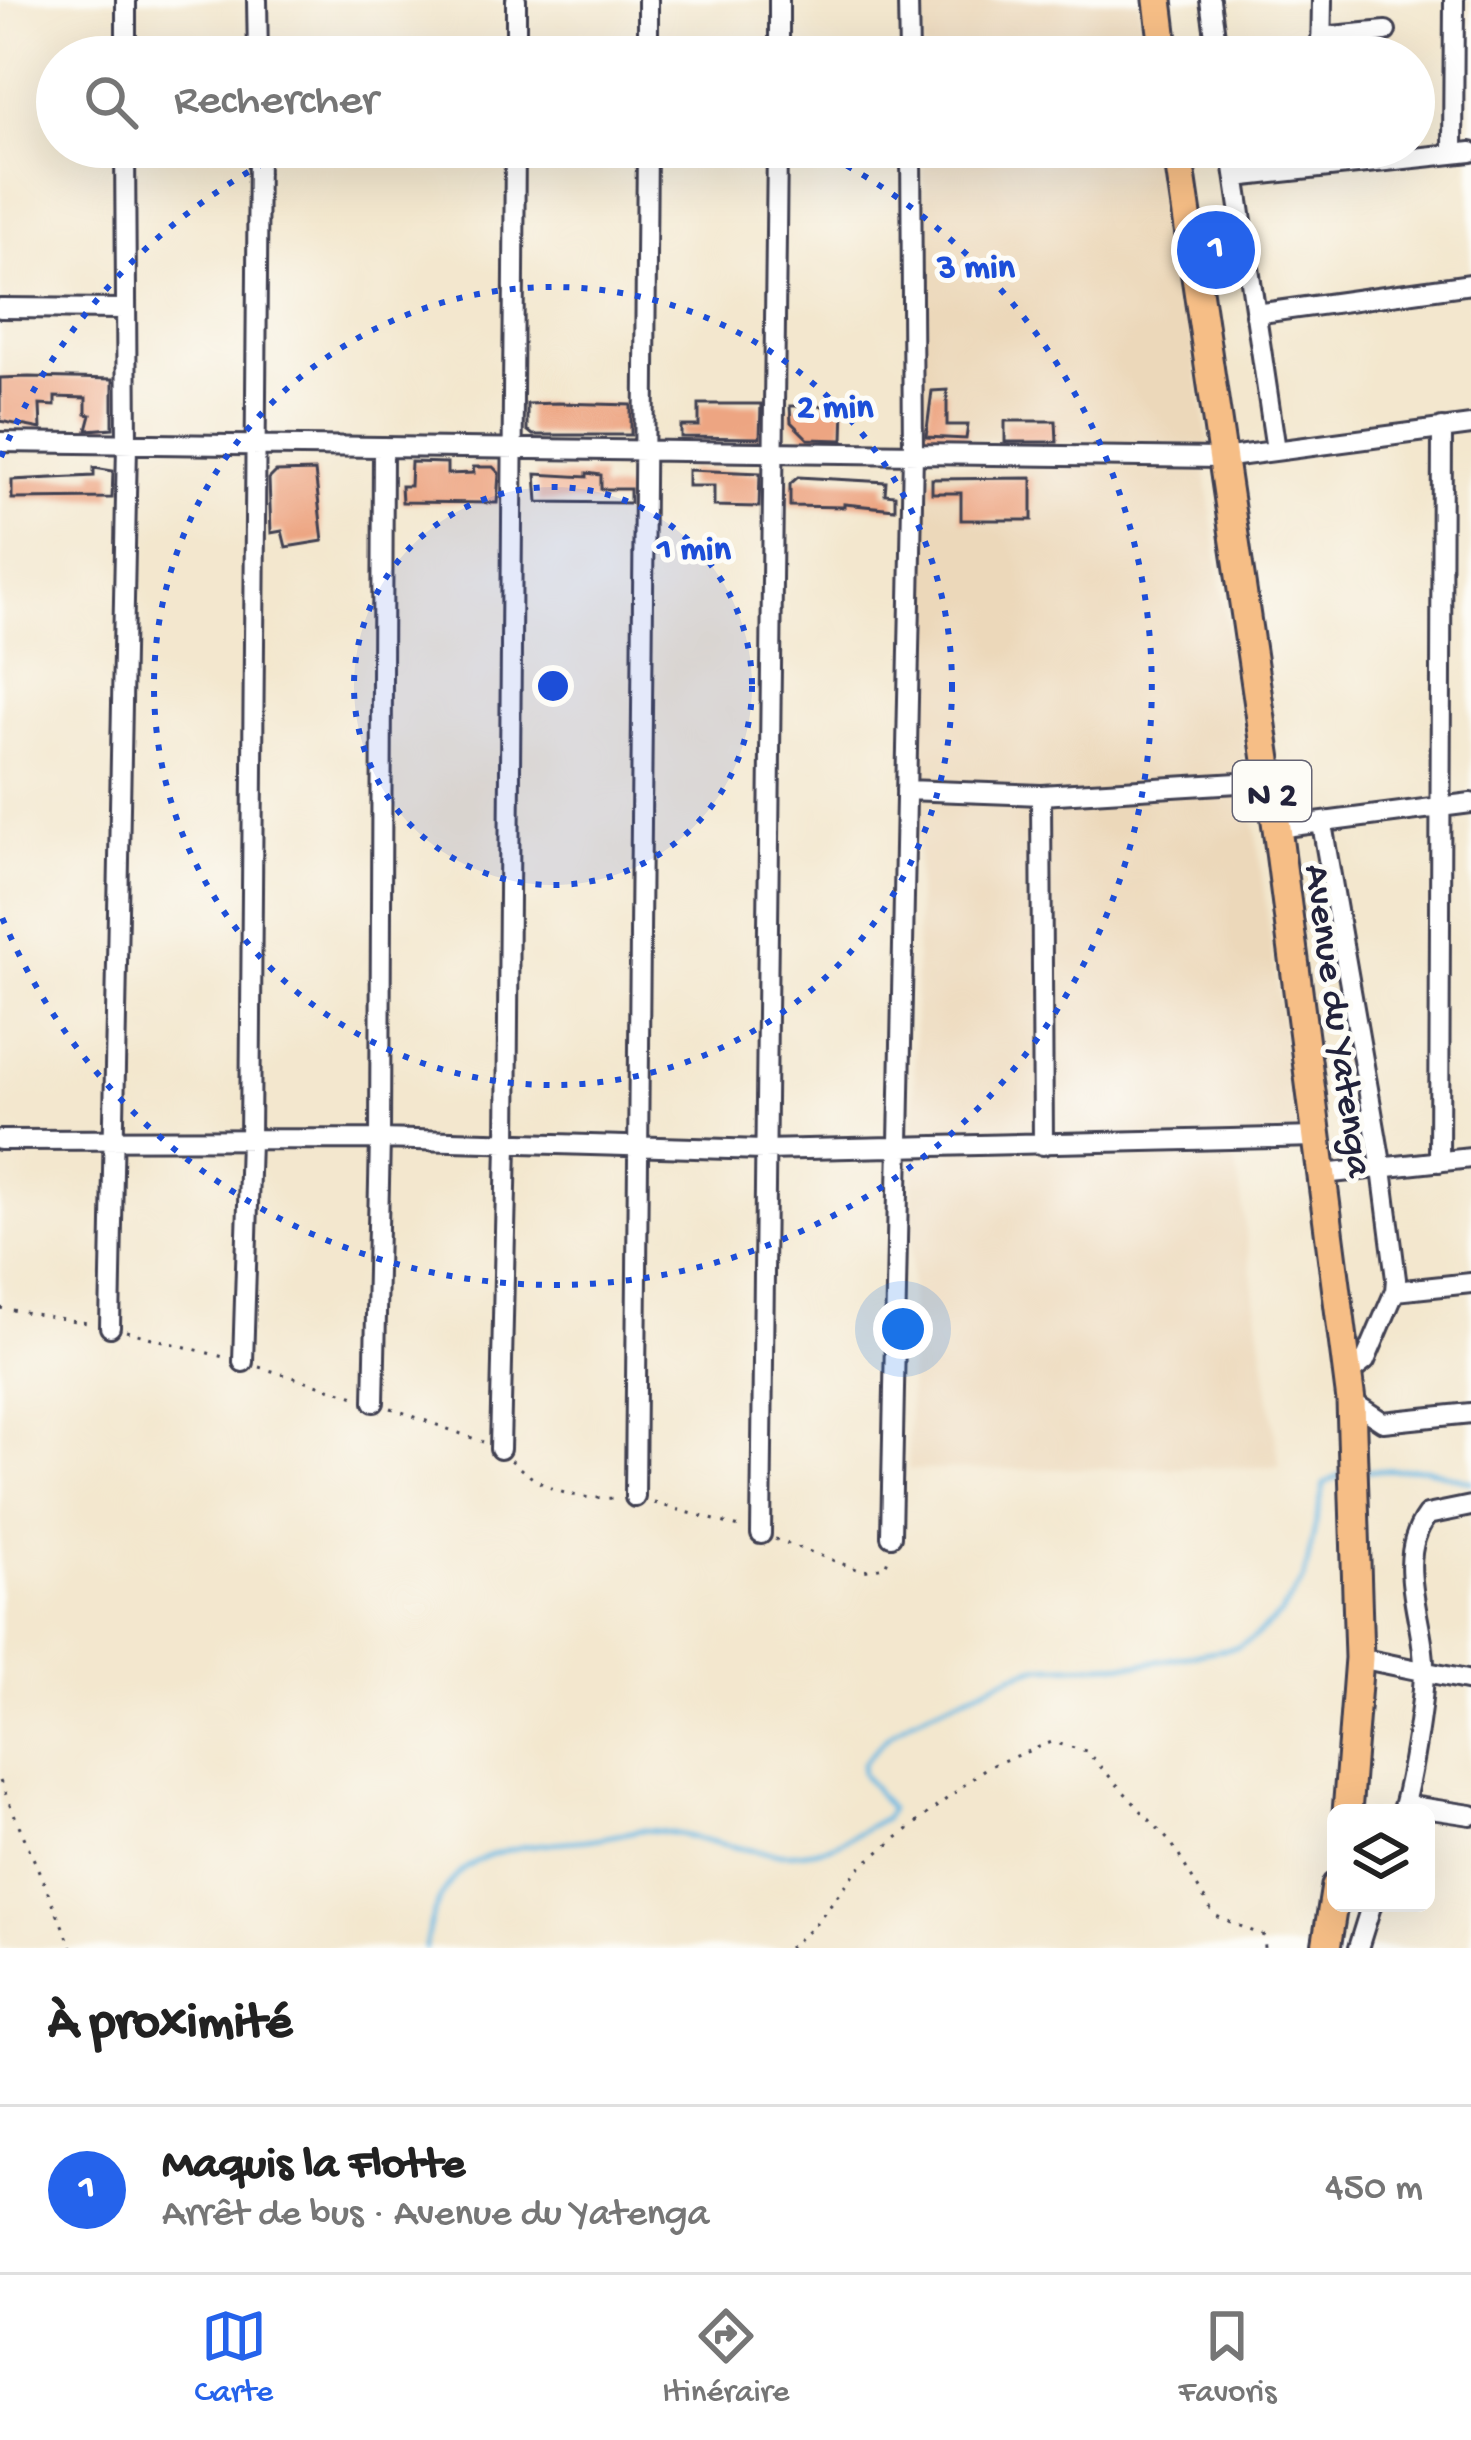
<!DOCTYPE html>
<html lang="fr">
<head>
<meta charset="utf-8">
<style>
	:root { --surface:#fff; --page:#f6f6f6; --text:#222; --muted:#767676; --line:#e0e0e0; --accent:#2563eb }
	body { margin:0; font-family:"Gochi Hand",sans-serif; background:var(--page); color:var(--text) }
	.controls { position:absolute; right:36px; bottom:36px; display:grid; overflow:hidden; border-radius:18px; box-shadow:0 12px 48px #0002 }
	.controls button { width:108px; height:108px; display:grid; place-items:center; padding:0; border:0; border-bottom:3px solid var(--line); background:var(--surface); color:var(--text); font:60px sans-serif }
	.you { position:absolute; left:903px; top:1329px; width:42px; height:42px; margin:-30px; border:9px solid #fff; border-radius:50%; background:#1a73e8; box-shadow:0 0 0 18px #1a73e833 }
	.badge { display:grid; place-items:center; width:78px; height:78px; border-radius:50%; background:var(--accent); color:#fff; font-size:39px; font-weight:700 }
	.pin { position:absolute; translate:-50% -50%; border:6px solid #fff; box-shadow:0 3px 12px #0006 }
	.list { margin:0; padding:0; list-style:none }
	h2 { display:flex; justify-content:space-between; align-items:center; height:156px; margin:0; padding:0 48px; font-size:51px }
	h2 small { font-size:39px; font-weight:400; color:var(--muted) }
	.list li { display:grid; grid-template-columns:78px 1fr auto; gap:36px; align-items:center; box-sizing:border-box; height:168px; padding:0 48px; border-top:3px solid var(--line) }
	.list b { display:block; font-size:45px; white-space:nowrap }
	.list p { margin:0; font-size:39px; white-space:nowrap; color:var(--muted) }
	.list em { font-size:39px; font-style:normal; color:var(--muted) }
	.icon { flex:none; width:66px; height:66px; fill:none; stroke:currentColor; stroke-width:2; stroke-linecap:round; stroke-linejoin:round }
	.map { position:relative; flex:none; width:1471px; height:1948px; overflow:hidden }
	.search { position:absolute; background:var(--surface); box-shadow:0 12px 48px #0002; left:36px; right:36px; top:36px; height:132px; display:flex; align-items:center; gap:30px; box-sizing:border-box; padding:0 42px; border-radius:66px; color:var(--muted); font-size:45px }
	.sheet { height:324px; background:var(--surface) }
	nav { display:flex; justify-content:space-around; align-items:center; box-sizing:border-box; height:168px; border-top:3px solid var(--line); background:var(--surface); font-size:33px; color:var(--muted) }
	nav a { display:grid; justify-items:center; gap:6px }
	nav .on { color:var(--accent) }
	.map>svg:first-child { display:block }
</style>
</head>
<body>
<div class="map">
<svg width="1471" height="1948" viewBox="0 0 1471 1948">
	<rect width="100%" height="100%" fill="#fdfcf7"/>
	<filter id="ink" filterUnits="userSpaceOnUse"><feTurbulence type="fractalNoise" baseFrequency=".00833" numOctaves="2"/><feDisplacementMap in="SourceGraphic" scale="24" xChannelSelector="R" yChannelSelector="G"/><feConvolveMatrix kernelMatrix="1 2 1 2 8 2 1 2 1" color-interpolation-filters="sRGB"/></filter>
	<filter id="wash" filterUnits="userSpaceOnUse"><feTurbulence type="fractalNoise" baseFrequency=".004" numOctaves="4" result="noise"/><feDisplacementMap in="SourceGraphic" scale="48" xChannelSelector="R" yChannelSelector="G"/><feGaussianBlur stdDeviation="2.7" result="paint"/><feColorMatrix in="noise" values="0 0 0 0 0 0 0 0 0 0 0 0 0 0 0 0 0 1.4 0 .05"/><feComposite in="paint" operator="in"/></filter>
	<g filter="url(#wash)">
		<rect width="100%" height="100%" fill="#f3e7ce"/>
		<path fill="#ecd8ba" d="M923 0H1138L1147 57H923Z
			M923 147H1161L1210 449 924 438Z
			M924 464 1205 467 1299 1142 1233 1143 1280 1467 908 1470Z"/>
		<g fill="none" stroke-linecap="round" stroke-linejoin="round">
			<path stroke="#67b8e2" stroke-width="4.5" d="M1363 1471 1425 1468 1471 1482
				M425 1948C440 1855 494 1847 576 1841 598 1840 620 1834 641 1830 700 1831 757 1864 817 1850 841 1844 863 1829 885 1818L890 1809 863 1774 862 1764 889 1735 912 1719 1015 1674 1037 1667 1142 1664 1237 1647 1252 1639 1280 1615 1304 1579 1324 1484 1340 1475"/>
		</g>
		<g id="blocks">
			<path fill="#eda582" d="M29 377 113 379V428L87 430 91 415 86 414V398L55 397V406L40 405 41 429 0 421V378Z
				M947 390V425H968L966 439 926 437 932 391Z
				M558 403 631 405V435H533L527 430V404Z
				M699 404H761L760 438 681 437V426H699Z
				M790 406H844L843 440 808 439 791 422Z
				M1005 421H1056L1057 442H1005Z
				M411 462 447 463V474L474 473 473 467H493L499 473 497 503 402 502 401 486H410Z
				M94 468 113 471 112 498 12 499V480L94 476Z
				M688 470 760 473 759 507 714 506V486H688Z
				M315 471 323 541 286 547 282 531 271 533 269 479 276 472Z
				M587 473 601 475V489H630V503L538 502 536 474 587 477Z
				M798 477 886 482 885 494 895 495V509L844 504V507L790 506V484Z
				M1032 478V520H961V493H932V479Z"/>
		</g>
	</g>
	<g filter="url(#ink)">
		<use href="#blocks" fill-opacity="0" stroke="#414051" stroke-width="3"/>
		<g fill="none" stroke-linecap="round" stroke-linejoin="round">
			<defs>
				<path id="street" d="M257 0 258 57
					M908 0 909 57
					M1210 0 1218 57
					M1321 37 1386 31
					M126 57V0
					M516 57V0
					M648 57V0
					M779 57V0
					M1321 57 1322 0
					M1231 147 1276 450
					M1453 153 1454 0
					M1236 177 1471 152
					M0 308 126 309
					M1255 314 1471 284
					M0 442 1222 458 1471 425
					M906 790 1041 795 1271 781
					M1041 795 1043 1145
					M1322 824 1382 1169 1396 1279 1395 1291 1365 1361 1356 1368 1348 1353
					M1277 828 1471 803
					M0 1140 380 1139 764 1150 1316 1137
					M1439 1162 1442 428
					M1323 1174 1471 1158
					M1395 1291 1471 1283
					M110 1327 127 444 125 147
					M243 1362 250 1141 258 147
					M1351 1401 1383 1422 1471 1413
					M374 1402 380 1139 383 447
					M500 1449 507 1144 515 147
					M635 1497 647 147
					M761 1534 777 147
					M891 1536 913 453 911 147
					M1359 1658 1471 1681
					M1404 1805 1471 1815
					M1401 1813C1411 1783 1423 1705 1424 1672 1426 1621 1392 1562 1427 1515L1471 1506
					M1358 1948 1372 1903"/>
				<path id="primary" d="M1158 0 1165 57
					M1177 147 1277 828 1351 1401 1359 1658 1347 1813
					M1326 1948 1336 1886"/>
			</defs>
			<use href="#street" stroke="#414051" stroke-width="24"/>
			<use href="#primary" stroke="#414051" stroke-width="33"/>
			<path stroke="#414051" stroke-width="3" stroke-dasharray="3 9" stroke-linecap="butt" d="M0 1308 93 1324
				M126 1331 227 1358
				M259 1367 359 1397
				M391 1408 483 1442
				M511 1460C541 1490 573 1500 615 1498
				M654 1503 743 1528
				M775 1539 862 1571 885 1567 889 1556
				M0 1781 72 1948
				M788 1948 812 1928 859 1868 987 1767 1052 1742 1086 1751 1172 1844 1214 1915 1264 1936 1265 1948"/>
			<use href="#street" stroke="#fff" stroke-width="18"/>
			<use href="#primary" stroke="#f6be86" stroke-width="27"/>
		</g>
	</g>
	<circle cx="553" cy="686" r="199" fill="#1d4ed8" fill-opacity=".12"/>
	<g fill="none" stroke="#1d4ed8" stroke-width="6" stroke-dasharray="6 12">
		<circle cx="553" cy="686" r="199"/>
		<circle cx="553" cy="686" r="399"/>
		<path d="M1 457A598 598 0 0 1 291 149M815 149A598 598 0 1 1 1 915"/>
	</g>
	<g text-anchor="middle" stroke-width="10" stroke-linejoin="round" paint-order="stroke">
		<rect fill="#fdfcf7" stroke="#646373" stroke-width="3" x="1233" y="761" width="78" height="60" rx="9"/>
		<g font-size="36" font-weight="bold" fill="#22223b">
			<text x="1272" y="804">N 2</text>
		</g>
		<g font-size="39" fill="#22223b" stroke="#fdfcf7">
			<text transform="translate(1342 1020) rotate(82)" y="14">Avenue du Yatenga</text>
		</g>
	</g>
	<circle cx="553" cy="686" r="18" fill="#1d4ed8" stroke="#fdfcf7" stroke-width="6"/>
	<g font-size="36" text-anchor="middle" font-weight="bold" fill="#1d4ed8" stroke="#fdfcf7" stroke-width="10" stroke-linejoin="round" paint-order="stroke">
		<text x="976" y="276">3 min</text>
		<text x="835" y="416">2 min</text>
		<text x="694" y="558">1 min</text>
	</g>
</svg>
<div class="controls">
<button><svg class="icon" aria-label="layers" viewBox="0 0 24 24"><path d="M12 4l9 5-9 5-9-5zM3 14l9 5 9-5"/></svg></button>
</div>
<div class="you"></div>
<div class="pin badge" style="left:1216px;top:250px">1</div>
<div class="search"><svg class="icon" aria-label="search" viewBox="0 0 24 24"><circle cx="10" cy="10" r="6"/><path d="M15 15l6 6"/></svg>Rechercher</div>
</div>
<section class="sheet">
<h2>À proximité<small></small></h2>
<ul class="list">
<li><span class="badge">1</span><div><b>Maquis la Flotte</b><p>Arrêt de bus · Avenue du Yatenga</p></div><em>450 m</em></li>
</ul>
</section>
<nav>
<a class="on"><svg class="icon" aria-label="map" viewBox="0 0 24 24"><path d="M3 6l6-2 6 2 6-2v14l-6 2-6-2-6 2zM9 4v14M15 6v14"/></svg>Carte</a>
<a><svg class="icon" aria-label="directions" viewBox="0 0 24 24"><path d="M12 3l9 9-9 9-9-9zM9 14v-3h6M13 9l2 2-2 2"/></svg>Itinéraire</a>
<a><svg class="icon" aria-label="saved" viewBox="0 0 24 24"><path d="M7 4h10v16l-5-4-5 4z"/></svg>Favoris</a>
</nav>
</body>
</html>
